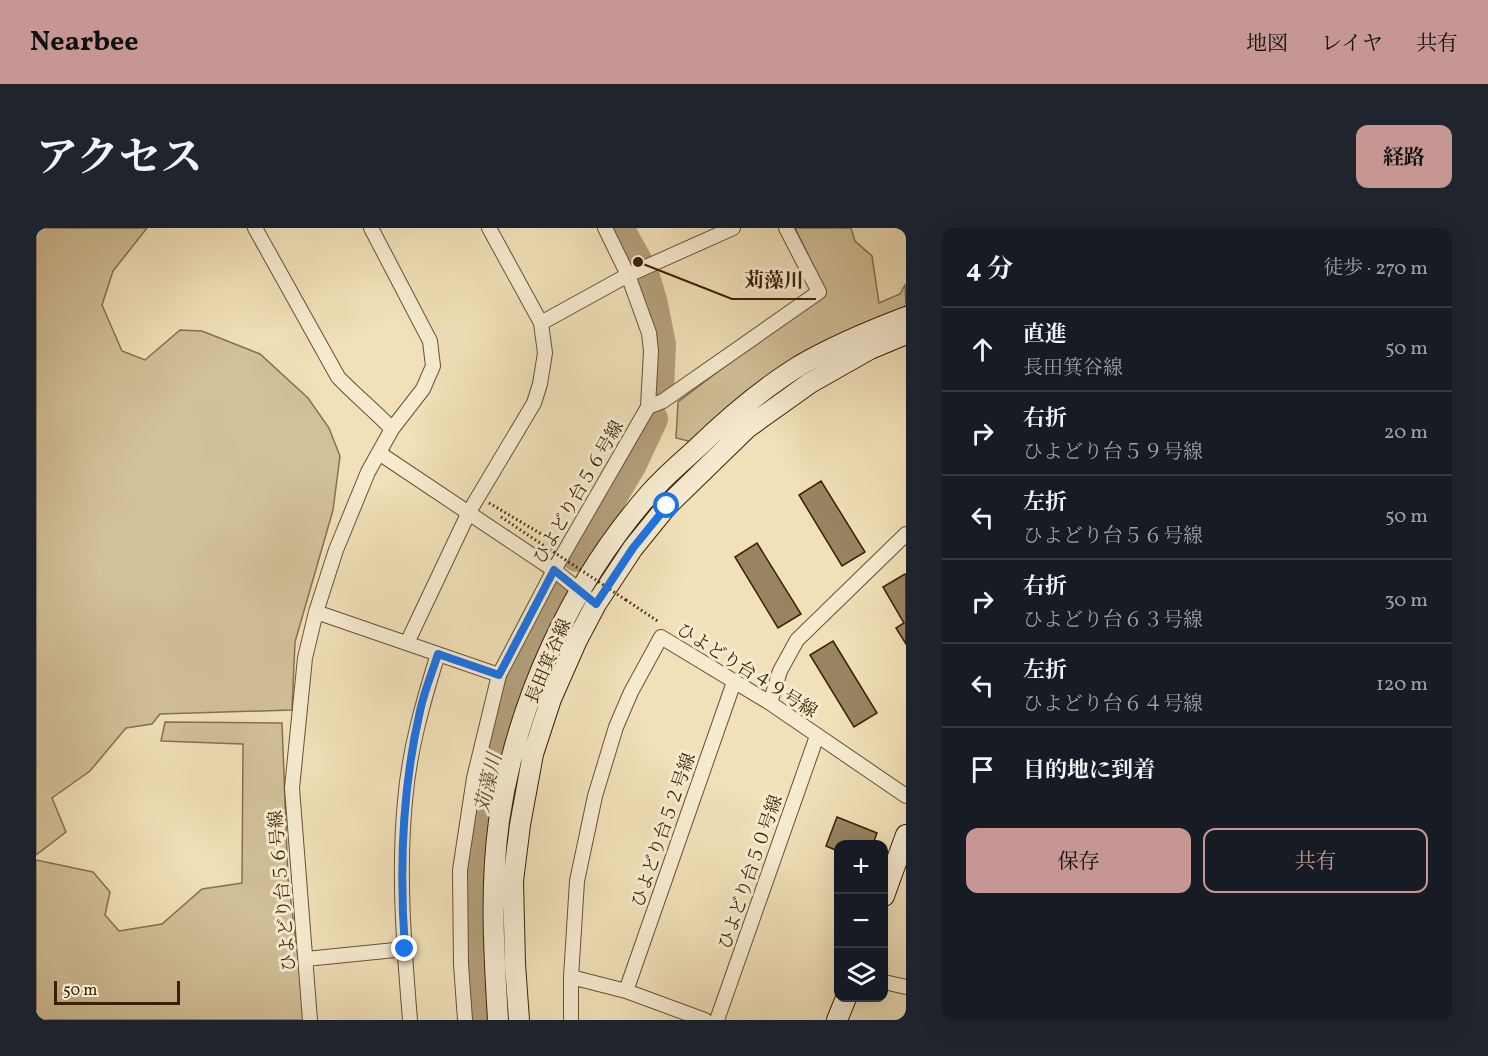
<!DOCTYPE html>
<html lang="ja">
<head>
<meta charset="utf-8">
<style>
	:root { --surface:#171b24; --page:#20242c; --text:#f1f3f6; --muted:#9ea1a6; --line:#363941; --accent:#c59692 }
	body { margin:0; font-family:Vollkorn,"Noto Serif JP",serif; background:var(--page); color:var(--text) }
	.controls { position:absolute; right:18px; bottom:18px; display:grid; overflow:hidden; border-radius:12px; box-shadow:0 6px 24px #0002 }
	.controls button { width:54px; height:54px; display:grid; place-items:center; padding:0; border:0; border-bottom:2px solid var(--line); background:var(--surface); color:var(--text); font:30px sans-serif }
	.scale { position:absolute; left:18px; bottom:15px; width:126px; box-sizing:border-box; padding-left:6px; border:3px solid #3a2104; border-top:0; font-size:16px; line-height:21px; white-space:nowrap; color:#3a2104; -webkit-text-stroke:4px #f6ebd1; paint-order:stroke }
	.stop { position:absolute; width:18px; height:18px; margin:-14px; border:4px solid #1a73e8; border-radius:50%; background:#fff }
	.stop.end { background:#1a73e8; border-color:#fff; box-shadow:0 2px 6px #0008 }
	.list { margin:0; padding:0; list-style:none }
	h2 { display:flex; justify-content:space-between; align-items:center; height:78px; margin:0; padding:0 24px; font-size:26px }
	h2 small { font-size:20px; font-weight:400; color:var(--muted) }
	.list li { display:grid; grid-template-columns:39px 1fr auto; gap:18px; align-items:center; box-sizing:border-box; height:84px; padding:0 24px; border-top:2px solid var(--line) }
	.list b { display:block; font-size:22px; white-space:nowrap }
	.list p { margin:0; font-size:20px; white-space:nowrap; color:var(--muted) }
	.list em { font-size:20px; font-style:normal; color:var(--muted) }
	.actions { display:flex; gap:12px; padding:18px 24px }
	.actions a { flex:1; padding:14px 0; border:2px solid var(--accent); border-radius:12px; text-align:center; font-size:21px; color:var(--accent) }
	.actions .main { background:var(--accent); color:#111 }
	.icon { flex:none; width:33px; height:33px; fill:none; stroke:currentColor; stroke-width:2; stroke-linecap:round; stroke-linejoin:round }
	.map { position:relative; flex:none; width:870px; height:792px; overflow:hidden; border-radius:12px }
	header { display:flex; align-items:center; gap:36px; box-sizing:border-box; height:84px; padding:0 30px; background:var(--accent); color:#111 }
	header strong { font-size:28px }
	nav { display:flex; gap:33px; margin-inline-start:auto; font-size:21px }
	.intro { display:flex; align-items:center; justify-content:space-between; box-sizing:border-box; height:144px; padding:0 36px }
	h1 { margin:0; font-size:42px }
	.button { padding:15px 27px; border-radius:12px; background:var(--accent); color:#111; font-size:21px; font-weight:700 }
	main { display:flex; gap:36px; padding:0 36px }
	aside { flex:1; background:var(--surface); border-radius:12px; box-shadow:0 6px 24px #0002 }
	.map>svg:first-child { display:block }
</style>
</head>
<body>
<header>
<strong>Nearbee</strong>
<nav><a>地図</a><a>レイヤ</a><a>共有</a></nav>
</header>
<div class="intro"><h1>アクセス</h1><a class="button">経路</a></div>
<main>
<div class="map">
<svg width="870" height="792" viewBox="0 0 870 792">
	<rect width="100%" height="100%" fill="#f1e0b8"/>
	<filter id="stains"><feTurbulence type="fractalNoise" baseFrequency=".00333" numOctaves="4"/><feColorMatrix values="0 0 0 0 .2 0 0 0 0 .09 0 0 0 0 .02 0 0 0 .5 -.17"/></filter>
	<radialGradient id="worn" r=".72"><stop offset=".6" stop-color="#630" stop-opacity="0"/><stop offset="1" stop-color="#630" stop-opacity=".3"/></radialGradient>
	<path fill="#d2c099" stroke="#86704e" stroke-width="1.5" d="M0 0H111L77 43 66 77 86 123 109 132 144 102 166 103 224 126 272 170 293 200 304 228 297 282 259 414 256 482 124 486 116 496 90 500 54 543 16 570 30 604 0 627Z
		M759 0H815L819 13 836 28 843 75 864 66 869 57 870 78 819 99 710 163 656 214 640 210 642 174 789 62Z
		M129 494 246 495 252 651 270 792H0V632L57 644 74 664 69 687 83 703 126 696 166 661 206 655 207 516 125 513Z"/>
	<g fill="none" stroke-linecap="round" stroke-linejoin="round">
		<path stroke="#b39f7b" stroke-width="30" d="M583 0 602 34
			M609 49 616 72 625 116 623 161
			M541 329 596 236 617 191
			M443 792 437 720 445 569 467 490 493 417 520 365"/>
	</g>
	<path fill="#998462" stroke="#3a2104" stroke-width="1.5" d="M785 253 829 324 806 338 763 267Z
		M721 315 765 386 742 400 699 329Z
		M869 346 870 347V416L860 400 868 395 847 359Z
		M797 413 841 485 818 499 774 427Z
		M801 589 841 605 837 616H802V623L790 618Z"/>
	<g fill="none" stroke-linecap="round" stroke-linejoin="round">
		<defs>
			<path id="street" d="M219 0 302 149C319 167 339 183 356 201
				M505 95 592 47 697 0
				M612 179 627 173 783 64 750 0
				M343 225 518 342 549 367
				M280 384 463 447
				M371 415 433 284 498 175 504 156 509 125 505 95 453 0
				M734 475 744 443 761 412 870 306
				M270 731 369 721
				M535 749 590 763 669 792
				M848 754 870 759
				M590 763 698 454
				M274 792 256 560 269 430 280 384 300 322 332 244 356 201 387 161 397 138 394 113 335 0
				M374 792C368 719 362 646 369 573 373 523 387 474 402 426
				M429 792 425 736 424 642 438 550 463 447 518 342 612 179 615 123 613 105 592 47 569 0
				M535 792V749L541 653 559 568 580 499 595 464 625 409 734 475 870 568
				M681 792 781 508"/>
			<path id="secondary" d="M848 668 870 607
				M462 792C458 726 454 659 463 593 480 475 536 353 615 264 629 248 646 234 661 220 692 190 726 161 763 138 797 118 833 103 870 89
				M483 792 479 736 477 653 484 597 497 526 515 471 541 412 560 376 597 320 631 278 711 200 774 155 834 121 870 106
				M801 792 810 770"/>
		</defs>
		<use href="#street" stroke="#685131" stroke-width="16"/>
		<use href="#secondary" stroke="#3a2104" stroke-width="22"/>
		<path stroke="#3a2104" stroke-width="3" stroke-dasharray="1.5 3" stroke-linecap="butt" d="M453 275 517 313
			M590 372 623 394"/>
		<use href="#street" stroke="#f6ebd1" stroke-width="14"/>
		<use href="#secondary" stroke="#f6ebd1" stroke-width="20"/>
		<path stroke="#3a2104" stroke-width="3" stroke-dasharray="1.5 3" stroke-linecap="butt" d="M465 289 590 372"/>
	</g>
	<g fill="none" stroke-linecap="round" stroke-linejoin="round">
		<path stroke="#1a73e8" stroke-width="8" d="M369 721C363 641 366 562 384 483 388 464 396 445 402 426L463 447 518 342 560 376 597 320 631 278"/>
	</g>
	<g text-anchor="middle" stroke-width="6" stroke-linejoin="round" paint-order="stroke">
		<g font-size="18" fill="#3a2104" stroke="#f6ebd1">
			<text transform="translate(542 264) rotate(-60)" y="6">ひよどり台５６号線</text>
			<text transform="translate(512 433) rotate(-67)" y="6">長田箕谷線</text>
			<text transform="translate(711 442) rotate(32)" y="6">ひよどり台４９号線</text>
			<text transform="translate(627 602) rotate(-71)" y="6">ひよどり台５２号線</text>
			<text transform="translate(714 644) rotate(-71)" y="6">ひよどり台５０号線</text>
			<text transform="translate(246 663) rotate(-95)" y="6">ひよどり台５６号線</text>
		</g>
		<g font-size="20" font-style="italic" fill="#644d2e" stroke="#f6ebd1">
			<text transform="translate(452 555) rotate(-77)" y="7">苅藻川</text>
		</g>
	</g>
	<path fill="none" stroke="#3a2104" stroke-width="2" d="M602 34L696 71H780"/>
	<circle fill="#3a2104" stroke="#f6ebd1" stroke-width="2" cx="602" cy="34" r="6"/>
	<g font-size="20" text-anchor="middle" font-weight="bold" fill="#3a2104" stroke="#f6ebd1" stroke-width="6" stroke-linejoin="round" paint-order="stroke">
		<text x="738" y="59">苅藻川</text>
	</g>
	<rect width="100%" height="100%" filter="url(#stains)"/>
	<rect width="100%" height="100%" fill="url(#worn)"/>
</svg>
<div class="controls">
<button>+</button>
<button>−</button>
<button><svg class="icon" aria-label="layers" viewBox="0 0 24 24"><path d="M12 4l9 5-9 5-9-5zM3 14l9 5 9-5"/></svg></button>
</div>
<div class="scale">50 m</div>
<div class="stop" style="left:631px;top:278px"></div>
<div class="stop end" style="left:369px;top:721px"></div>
</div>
<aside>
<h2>4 分<small>徒歩 · 270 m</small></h2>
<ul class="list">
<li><svg class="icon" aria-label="ahead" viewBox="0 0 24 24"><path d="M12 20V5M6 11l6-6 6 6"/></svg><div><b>直進</b><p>長田箕谷線</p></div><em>50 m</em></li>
<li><svg class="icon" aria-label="right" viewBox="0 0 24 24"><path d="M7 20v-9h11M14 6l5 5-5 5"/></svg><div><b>右折</b><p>ひよどり台５９号線</p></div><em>20 m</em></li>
<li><svg class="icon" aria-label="left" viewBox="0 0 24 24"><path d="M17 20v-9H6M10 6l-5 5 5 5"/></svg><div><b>左折</b><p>ひよどり台５６号線</p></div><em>50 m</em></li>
<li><svg class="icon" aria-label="right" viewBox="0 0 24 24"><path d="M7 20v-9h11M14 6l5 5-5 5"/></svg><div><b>右折</b><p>ひよどり台６３号線</p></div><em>30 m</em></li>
<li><svg class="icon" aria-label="left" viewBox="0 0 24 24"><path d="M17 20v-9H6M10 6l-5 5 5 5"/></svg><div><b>左折</b><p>ひよどり台６４号線</p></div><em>120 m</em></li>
<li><svg class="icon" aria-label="arrive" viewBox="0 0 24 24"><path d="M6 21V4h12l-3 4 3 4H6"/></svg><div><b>目的地に到着</b></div></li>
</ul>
<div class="actions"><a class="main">保存</a><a>共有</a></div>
</aside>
</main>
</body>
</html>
